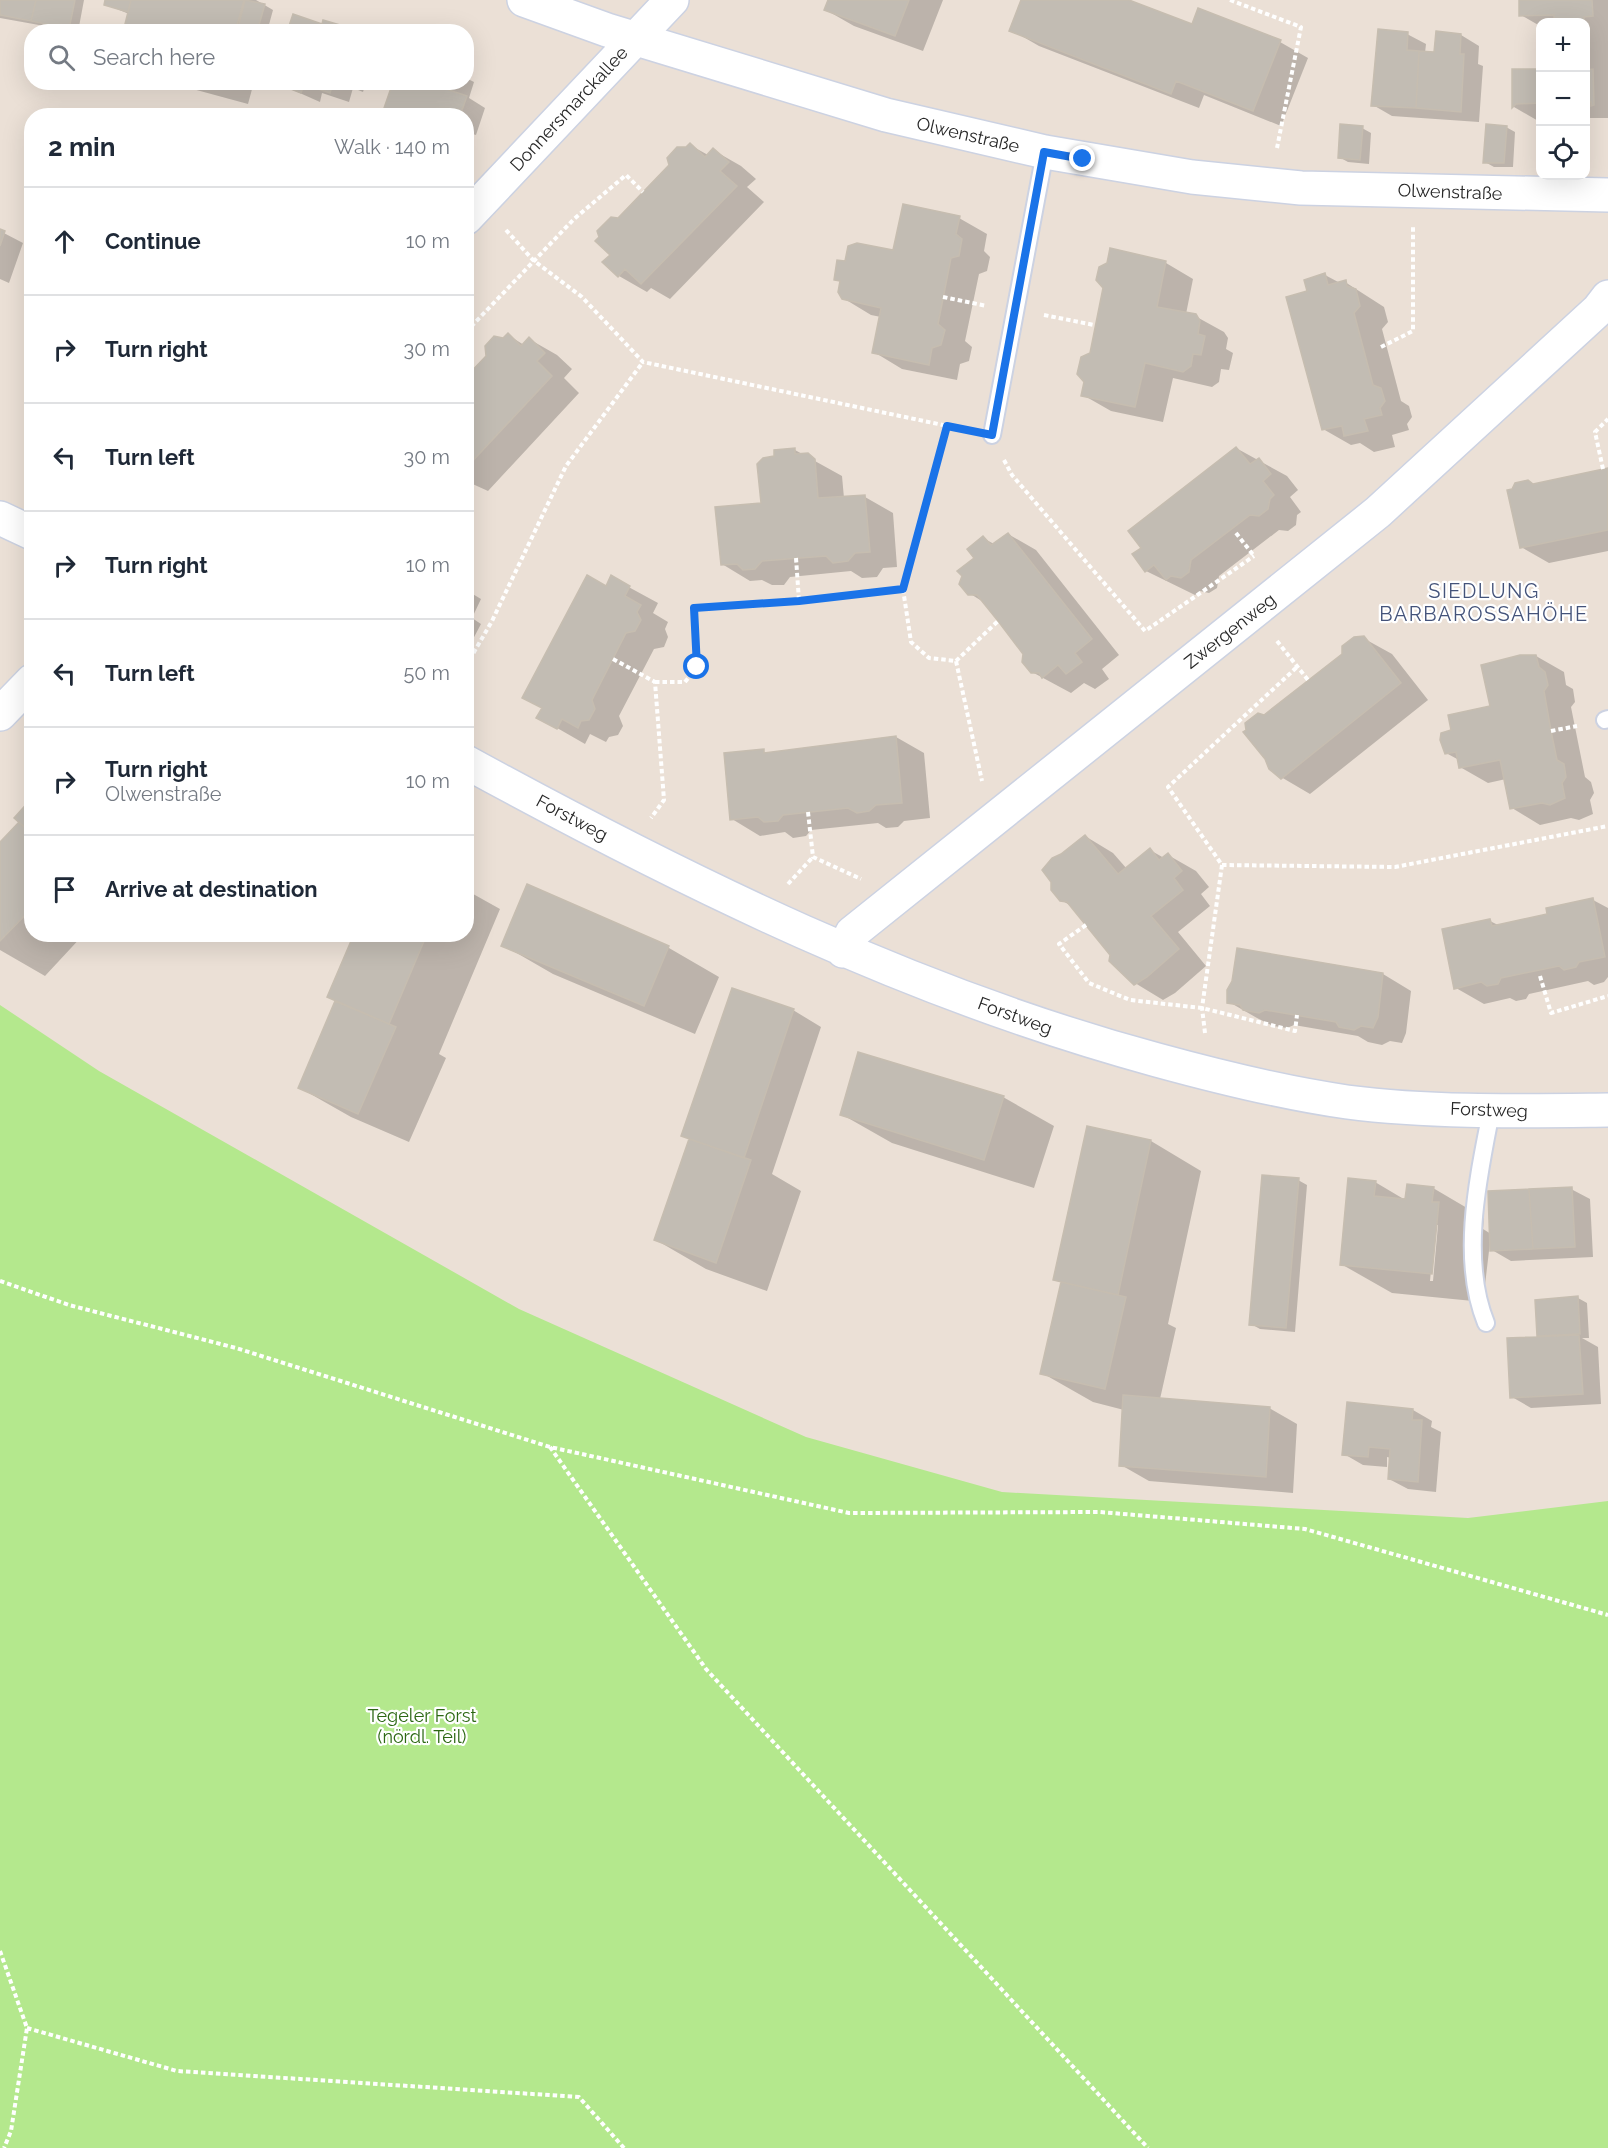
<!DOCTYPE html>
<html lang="en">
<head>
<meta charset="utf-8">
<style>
	:root { --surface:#fff; --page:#f2f2f3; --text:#1f2937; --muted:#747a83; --line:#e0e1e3 }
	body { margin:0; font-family:Raleway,sans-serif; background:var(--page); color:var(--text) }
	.controls { position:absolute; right:18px; top:18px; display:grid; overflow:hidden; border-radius:12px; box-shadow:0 6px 24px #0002 }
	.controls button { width:54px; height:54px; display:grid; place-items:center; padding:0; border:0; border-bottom:2px solid var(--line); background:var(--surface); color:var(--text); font:30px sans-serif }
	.stop { position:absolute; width:18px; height:18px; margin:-14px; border:4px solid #1a73e8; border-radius:50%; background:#fff }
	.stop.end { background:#1a73e8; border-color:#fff; box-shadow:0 2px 6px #0008 }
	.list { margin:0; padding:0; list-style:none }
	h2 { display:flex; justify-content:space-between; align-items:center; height:78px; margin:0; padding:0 24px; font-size:26px }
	h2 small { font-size:20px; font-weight:400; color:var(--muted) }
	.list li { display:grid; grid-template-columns:39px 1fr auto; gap:18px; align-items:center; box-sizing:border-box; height:108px; padding:0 24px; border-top:2px solid var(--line) }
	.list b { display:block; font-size:22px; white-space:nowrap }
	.list p { margin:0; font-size:20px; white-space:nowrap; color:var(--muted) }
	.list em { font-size:20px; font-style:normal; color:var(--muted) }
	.icon { flex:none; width:33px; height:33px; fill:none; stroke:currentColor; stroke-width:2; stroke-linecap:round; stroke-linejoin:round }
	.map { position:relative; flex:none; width:1608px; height:2148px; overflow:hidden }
	.search { position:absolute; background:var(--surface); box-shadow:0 6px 24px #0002; left:24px; top:24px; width:450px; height:66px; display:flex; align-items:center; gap:15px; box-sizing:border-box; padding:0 21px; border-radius:24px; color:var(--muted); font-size:22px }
	.panel { position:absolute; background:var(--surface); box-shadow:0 6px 24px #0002; left:24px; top:108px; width:450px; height:834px; border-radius:24px }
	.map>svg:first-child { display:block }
</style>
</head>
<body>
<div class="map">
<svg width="1608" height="2148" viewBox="0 0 1608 2148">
	<rect width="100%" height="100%" fill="#ebe0d6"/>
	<path fill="#b4e88d" d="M0 1005 99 1071 519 1309 806 1437 1002 1492 1468 1518 1608 1501V2148H0Z"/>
	<path fill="#0003" fill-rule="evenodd" d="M0 0H84L78 32 0 18Z
		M106 0H256L273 10 267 32H125L129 14 105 4Z
		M830 0H943L923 51 854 26 826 10Z
		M1023 0H1124L1193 26 1280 42 1308 58 1281 126 1204 95 1199 108 1039 46 1011 30Z
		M1520 0H1608V118H1586V22H1540V26L1521 15Z
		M1407 34 1426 44 1425 53H1436L1461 35 1479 46 1478 64 1483 66 1479 122 1392 116 1373 105Z
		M1514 70H1540V122L1514 107Z
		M466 78 474 82 469 98 485 108 476 135 466 132V116H395L385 110 394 82H466Z
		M167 82H254L248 104Z
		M275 82H366L363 92 353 88 349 102 322 93 320 102Z
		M1506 127 1515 132 1513 167H1494L1485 162Z
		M1362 128 1371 133 1369 164 1348 162 1339 157Z
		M690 145 708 155 713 150 741 166 756 179 747 187 764 202 670 299 651 288 647 292 619 276 612 255 618 219Z
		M959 218 987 234 984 251 990 257 987 271 979 274 965 341 972 347 969 361 960 364 957 380 902 369 874 352 881 317 871 315 843 298 841 282 835 279 846 263 895 252Z
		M0 231 23 243 9 283 0 279Z
		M1166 263 1193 279 1186 314 1195 316 1224 332 1228 338 1226 349 1233 353 1229 370 1221 369 1219 382 1212 387 1173 378 1163 422 1111 411 1083 395 1091 354Z
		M1325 275 1340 283 1345 282 1384 307 1388 322 1382 329 1401 401 1409 406 1412 417 1407 424 1409 430 1392 435 1395 447 1374 452 1360 443 1351 445 1323 429 1309 292Z
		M508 335 524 345 529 339 557 355 572 369 564 378 579 393 488 491 466 481V379Z
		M1236 448 1287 476 1298 490 1290 497 1301 512 1297 515 1296 525 1288 531 1279 530 1219 576 1217 588 1209 593 1200 591 1195 595 1146 571 1143 548Z
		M795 450 842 476 844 498 865 497 893 513 897 567 883 568 877 577 862 578 851 571 790 577 784 585H772L762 580 750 581 722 564 763 505 776 458Z
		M1608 470V551L1549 563 1521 547 1534 485Z
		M1008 534 1036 550 1119 655 1102 669 1109 679 1095 689 1084 683 1071 693 1032 672 1025 653 985 603 969 593 983 538 994 544Z
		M612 578 658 603 653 613 668 622 665 629 668 637 664 647 654 649 619 716 623 726 618 735 609 737 606 742 590 734 585 744 538 717Z
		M466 590 481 599 472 618 481 624 472 641 466 638Z
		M1363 638 1392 654 1428 700 1310 794 1281 777 1247 730Z
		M1536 656 1564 672 1566 685 1573 689 1575 702 1571 707 1585 777 1591 782 1594 793 1590 800 1593 814 1579 820 1571 818 1540 825 1512 808 1506 779 1488 783 1460 767 1459 760 1446 753 1453 731 1491 708Z
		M896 737 924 753 930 818 904 821 898 827 886 828 878 823 811 830 806 836 793 838 785 832 760 836 732 819 763 751 768 754Z
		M32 800V934H84L45 976 0 950V844L21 821Z
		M1085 836 1113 853 1127 869 1150 850 1164 858 1168 855 1196 871 1209 887 1201 894 1210 906 1178 932 1206 966 1175 993 1163 1000 1135 983 1073 907 1061 900 1062 856Z
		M528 886 669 948 719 977 695 1034 553 974 503 945Z
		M466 890 500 909 439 1054 446 1058 409 1142 351 1117 300 1088 336 1001 356 934H466Z
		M1593 900 1608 908V977L1604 982 1594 985 1588 981 1529 994 1526 999 1516 1001 1510 998 1484 1004 1456 988 1490 921 1500 926 1549 915Z
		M1239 950 1383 974 1411 991 1406 1033 1402 1043 1390 1041 1382 1045 1368 1042 1358 1036 1294 1025 1287 1028 1273 1026 1257 1018 1229 1002Z
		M793 1010 821 1027 772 1174 801 1191 767 1291 706 1269 656 1240 690 1139 682 1135Z
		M1003 1097 1054 1126 1034 1188 892 1143 841 1114Z
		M1151 1141 1201 1171 1168 1324 1176 1328 1160 1399 1269 1408 1297 1424 1293 1493 1149 1481 1121 1465 1124 1410 1093 1402 1042 1373 1062 1283 1054 1279Z
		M1298 1180 1307 1185 1295 1332 1260 1329 1251 1324Z
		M1375 1182 1407 1201 1433 1188 1484 1218 1483 1229 1491 1234 1483 1302 1392 1293 1341 1264ZM1435 1225H1438L1433 1281H1430Z
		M1571 1189 1590 1199 1593 1257 1511 1261 1492 1250Z
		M1578 1298 1587 1303 1589 1338H1582L1598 1347 1601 1404 1531 1408 1512 1397 1544 1338 1539 1335Z
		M1413 1410 1432 1421 1431 1427 1441 1432 1436 1492 1408 1489 1389 1479 1391 1458 1387 1457V1467L1363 1465 1344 1454Z"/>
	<path fill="#c2bcb3" stroke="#c6bdb0" stroke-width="1.5" d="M0 0H36L31 21 0 15Z
		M36 0H75L69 29 31 21Z
		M105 0H131L128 12 104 5Z
		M131 0H244L235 32H123Z
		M245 0 265 4 257 32H237Z
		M828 0H909L895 36 824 10Z
		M1021 0H1129L1192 24 1198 8 1281 40 1253 111 1176 81 1171 94 1009 31Z
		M1519 0H1592L1593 16 1584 17V22H1554V15L1519 16Z
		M293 14 322 24 323 20 347 27V32H287Z
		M1378 29 1408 32 1407 50 1419 51 1416 108 1371 106Z
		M1436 31 1461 34 1460 54H1464L1461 112 1416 108 1419 51 1434 52Z
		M1512 69H1540V103L1516 104 1512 108Z
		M1593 69 1594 105 1591 106V102H1586V70Z
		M196 82H221L220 89Z
		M273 82H333L330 93 304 84 301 93Z
		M393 82H452L449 90 467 96 460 116H398L383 111Z
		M1340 124 1363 126 1360 160 1338 158Z
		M1486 124 1507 126 1504 163H1483Z
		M690 143 705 157 713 148 729 162 720 171 737 186 641 284 625 269 618 277 602 262 610 255 595 241 599 237 597 231 611 217 618 218 669 165 667 158 677 147H686Z
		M903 204 960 216 956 234 962 239 959 256 951 258 938 324 945 330 941 345 932 348 929 365 872 353 881 308 842 299 838 292 840 281 834 280 837 260 845 261 848 246 857 243 893 250Z
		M0 229 5 231 0 246Z
		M1110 248 1166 261 1157 307 1196 314 1200 321 1198 334 1205 336 1201 355 1193 354 1191 366 1183 372 1145 363 1135 407 1081 396 1084 382 1077 374 1081 357 1090 353 1103 288 1096 280 1099 267 1107 263Z
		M1325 273 1328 285 1346 280 1347 286 1356 289 1360 306 1354 313 1373 385 1381 388 1385 401 1380 408 1382 415 1364 419 1368 431 1344 436 1342 426 1322 430 1286 297 1307 291 1304 280Z
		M508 333 521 346 529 337 545 353 537 361 552 376 466 468V377L486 356 485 346 494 336 503 338Z
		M1236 447 1250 464 1259 458 1271 474 1263 481 1274 495 1270 499 1268 509 1259 516 1250 515 1191 560 1189 572 1181 578 1171 576 1166 580 1154 565 1145 572 1132 554 1141 548 1128 531Z
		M795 448V454L808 453 815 459 818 498 865 495 870 552 855 553 848 561 833 563 826 556 762 561 755 569 743 570 737 564 721 565 715 507 761 503 757 464 763 458 774 456V450Z
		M1608 468V530L1520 548 1507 490 1512 489 1515 483 1528 480 1533 484Z
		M1008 533 1092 639 1075 653 1082 662 1066 674 1058 665 1042 678 1039 673H1031L1022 662 1023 654 998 621 977 595H968L959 584 962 576 957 571 974 558 967 549 983 536 991 545Z
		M587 575 606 586 611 575 630 586 625 596 641 605 637 612 641 620 635 631 626 633 592 700 595 709 589 720 581 721 578 728 562 719 557 729 536 718 542 708 522 698Z
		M1364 636 1401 683 1281 779 1269 769 1265 759 1243 732 1246 730 1245 723 1258 713 1264 715 1342 654V646L1354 637Z
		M1520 655H1536L1539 667 1545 672 1548 685 1544 691 1551 731 1557 760 1564 764 1566 777 1562 783 1565 798 1550 805 1542 803 1510 809 1500 760 1459 768 1456 752 1445 754 1440 740 1441 733 1451 730 1448 715 1490 706 1481 665Z
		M896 736 902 803 876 805 869 811 857 813 848 808 783 815 778 821 764 822 758 817 730 820 724 753 764 749V753Z
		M32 798V834L14 818Z
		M19 822 32 834V908L0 941V842Z
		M1085 835 1118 874 1150 848 1159 860 1168 853 1182 871 1174 878 1183 890 1151 916 1179 949 1147 977 1134 985 1109 961 1110 955 1067 902 1060 901 1051 890V882L1042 870 1052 858 1061 854Z
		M527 884 669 946 644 1006 501 946Z
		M1593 898 1605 957 1579 962 1576 967 1564 970 1559 966 1501 978 1498 984 1487 986 1481 982 1454 989 1442 929 1490 919 1492 926 1547 914 1546 908Z
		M354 934H427L389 1024 327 997Z
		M1237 948 1383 973 1378 1017 1373 1028 1361 1026 1354 1030 1339 1027 1336 1022 1265 1010 1259 1013 1243 1010 1240 1005 1227 1003V990L1232 981Z
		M732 988 794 1009 744 1158 681 1136Z
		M335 1001 396 1027 358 1114 298 1088Z
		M858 1052 1004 1096 984 1160 840 1115Z
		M1087 1126 1151 1140 1118 1295 1053 1280Z
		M689 1139 751 1160 716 1263 654 1240Z
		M1262 1175 1299 1178 1286 1328 1249 1325Z
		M1348 1178 1376 1181 1374 1196 1405 1199 1407 1184 1434 1187 1432 1202H1439L1432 1274 1340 1265Z
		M1572 1187 1575 1247 1533 1249 1529 1189Z
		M1529 1189 1533 1249 1490 1251 1488 1191Z
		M1061 1282 1126 1297 1105 1389 1040 1374Z
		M1578 1296 1580 1334 1537 1336 1535 1300Z
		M1579 1335 1583 1394 1510 1398 1507 1338Z
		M1123 1395 1270 1407 1266 1477 1119 1466Z
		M1347 1402 1413 1409 1412 1420H1422L1418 1482 1388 1479 1390 1449 1369 1447 1368 1457 1342 1455Z"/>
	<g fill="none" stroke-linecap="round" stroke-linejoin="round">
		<defs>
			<path id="service" d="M992 435 1045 152
				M1605 720 1608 719
				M1486 1323C1460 1259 1478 1178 1491 1112"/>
			<path id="minor" d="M524 0 607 30 886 115 1045 152 1192 177 1301 188 1608 195
				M466 218 672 0
				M0 518 32 533
				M0 714 32 681
				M466 762C687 883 913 994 1157 1060 1219 1077 1283 1093 1347 1102 1433 1113 1521 1111 1608 1110
				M843 951 852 933 1378 512 1598 310 1608 297"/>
		</defs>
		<use href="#service" stroke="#ccd2e2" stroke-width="20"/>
		<use href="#minor" stroke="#ccd2e2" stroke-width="36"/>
		<path stroke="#fff" stroke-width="4" stroke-dasharray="4.5 3" stroke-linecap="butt" d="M1230 0 1301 27 1277 148
			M506 230 533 260 582 297 643 362 962 429
			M943 297 987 306
			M1044 315 1094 325
			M466 332 574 219 626 175 643 192
			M1381 347 1413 331V227
			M466 367 472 372
			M1004 460 1012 475 1145 631 1254 556
			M1603 469 1595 432 1608 419
			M1236 533 1254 556
			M796 558 799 601
			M903 589 911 642 929 658 956 661 982 781
			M1277 641 1308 680
			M613 659 655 682 664 800 651 818
			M956 661 998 621
			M466 666 492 621 566 466 643 362
			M655 682H685L697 667 694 608 799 601 903 589 947 426
			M1551 731 1577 726
			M808 812 813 857 861 879
			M1222 865 1395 867 1608 826
			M788 884 813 857
			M1086 925 1059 944 1089 983 1130 1000 1202 1008 1295 1031 1297 1015
			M1540 976 1551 1013 1608 996
			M1205 1033 1202 1008 1222 865 1168 787 1297 667
			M0 1281 69 1305 236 1348 550 1447 849 1513 1100 1512 1305 1529 1608 1615
			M550 1447 706 1669 1148 2148
			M0 1951 27 2028 11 2131 4 2148
			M27 2028 177 2071 579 2097 624 2148"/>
		<use href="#service" stroke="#fff" stroke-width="16"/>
		<use href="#minor" stroke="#fff" stroke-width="33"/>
	</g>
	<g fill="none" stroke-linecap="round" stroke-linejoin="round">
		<path stroke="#1a73e8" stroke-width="8" d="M697 667 694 608 799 601 903 589 947 426 992 435 1044 152 1083 159"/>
	</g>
	<g text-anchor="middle" stroke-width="4.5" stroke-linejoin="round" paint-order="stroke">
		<g font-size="18" fill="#272727" stroke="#fff">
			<text transform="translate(569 109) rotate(-47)" y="6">Donnersmarckallee</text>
			<text transform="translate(968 135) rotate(13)" y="6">Olwenstraße</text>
			<text transform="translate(1450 192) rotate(2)" y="6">Olwenstraße</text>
			<text transform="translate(1230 631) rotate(-38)" y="6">Zwergenweg</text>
			<text transform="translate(572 818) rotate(28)" y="6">Forstweg</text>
			<text transform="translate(1015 1016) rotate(20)" y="6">Forstweg</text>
			<text transform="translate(1489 1110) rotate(2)" y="6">Forstweg</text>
		</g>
		<g font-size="18" fill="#2c6813" stroke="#fff">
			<text x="422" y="1722">Tegeler Forst<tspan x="422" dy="21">(nördl. Teil)</tspan></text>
		</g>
		<g font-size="20" letter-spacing="1.5" fill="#44537a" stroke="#fff">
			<text x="1484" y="598">SIEDLUNG<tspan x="1484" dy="23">BARBAROSSAHÖHE</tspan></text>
		</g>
	</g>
</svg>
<div class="controls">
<button>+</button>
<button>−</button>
<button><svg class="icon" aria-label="locate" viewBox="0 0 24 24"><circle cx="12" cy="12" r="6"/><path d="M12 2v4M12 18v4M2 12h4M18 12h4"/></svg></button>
</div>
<div class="stop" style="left:697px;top:667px"></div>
<div class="stop end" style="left:1083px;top:159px"></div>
<div class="search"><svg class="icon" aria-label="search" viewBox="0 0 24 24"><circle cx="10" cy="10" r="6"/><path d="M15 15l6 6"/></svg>Search here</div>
<section class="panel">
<h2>2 min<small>Walk · 140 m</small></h2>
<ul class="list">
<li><svg class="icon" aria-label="ahead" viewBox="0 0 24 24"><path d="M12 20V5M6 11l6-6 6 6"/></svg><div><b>Continue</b></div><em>10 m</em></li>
<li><svg class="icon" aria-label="right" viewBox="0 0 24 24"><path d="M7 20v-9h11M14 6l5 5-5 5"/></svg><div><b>Turn right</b></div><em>30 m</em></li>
<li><svg class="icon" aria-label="left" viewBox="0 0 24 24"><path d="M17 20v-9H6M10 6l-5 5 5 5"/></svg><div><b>Turn left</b></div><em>30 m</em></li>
<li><svg class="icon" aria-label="right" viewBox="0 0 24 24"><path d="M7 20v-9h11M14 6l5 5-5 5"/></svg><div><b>Turn right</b></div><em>10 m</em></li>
<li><svg class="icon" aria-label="left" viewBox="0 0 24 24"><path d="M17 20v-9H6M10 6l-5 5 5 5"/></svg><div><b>Turn left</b></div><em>50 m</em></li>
<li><svg class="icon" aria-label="right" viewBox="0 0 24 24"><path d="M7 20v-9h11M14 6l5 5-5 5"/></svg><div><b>Turn right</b><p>Olwenstraße</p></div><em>10 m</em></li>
<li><svg class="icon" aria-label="arrive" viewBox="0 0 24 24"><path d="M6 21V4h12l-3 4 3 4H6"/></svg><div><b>Arrive at destination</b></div></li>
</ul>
</section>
</div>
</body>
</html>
